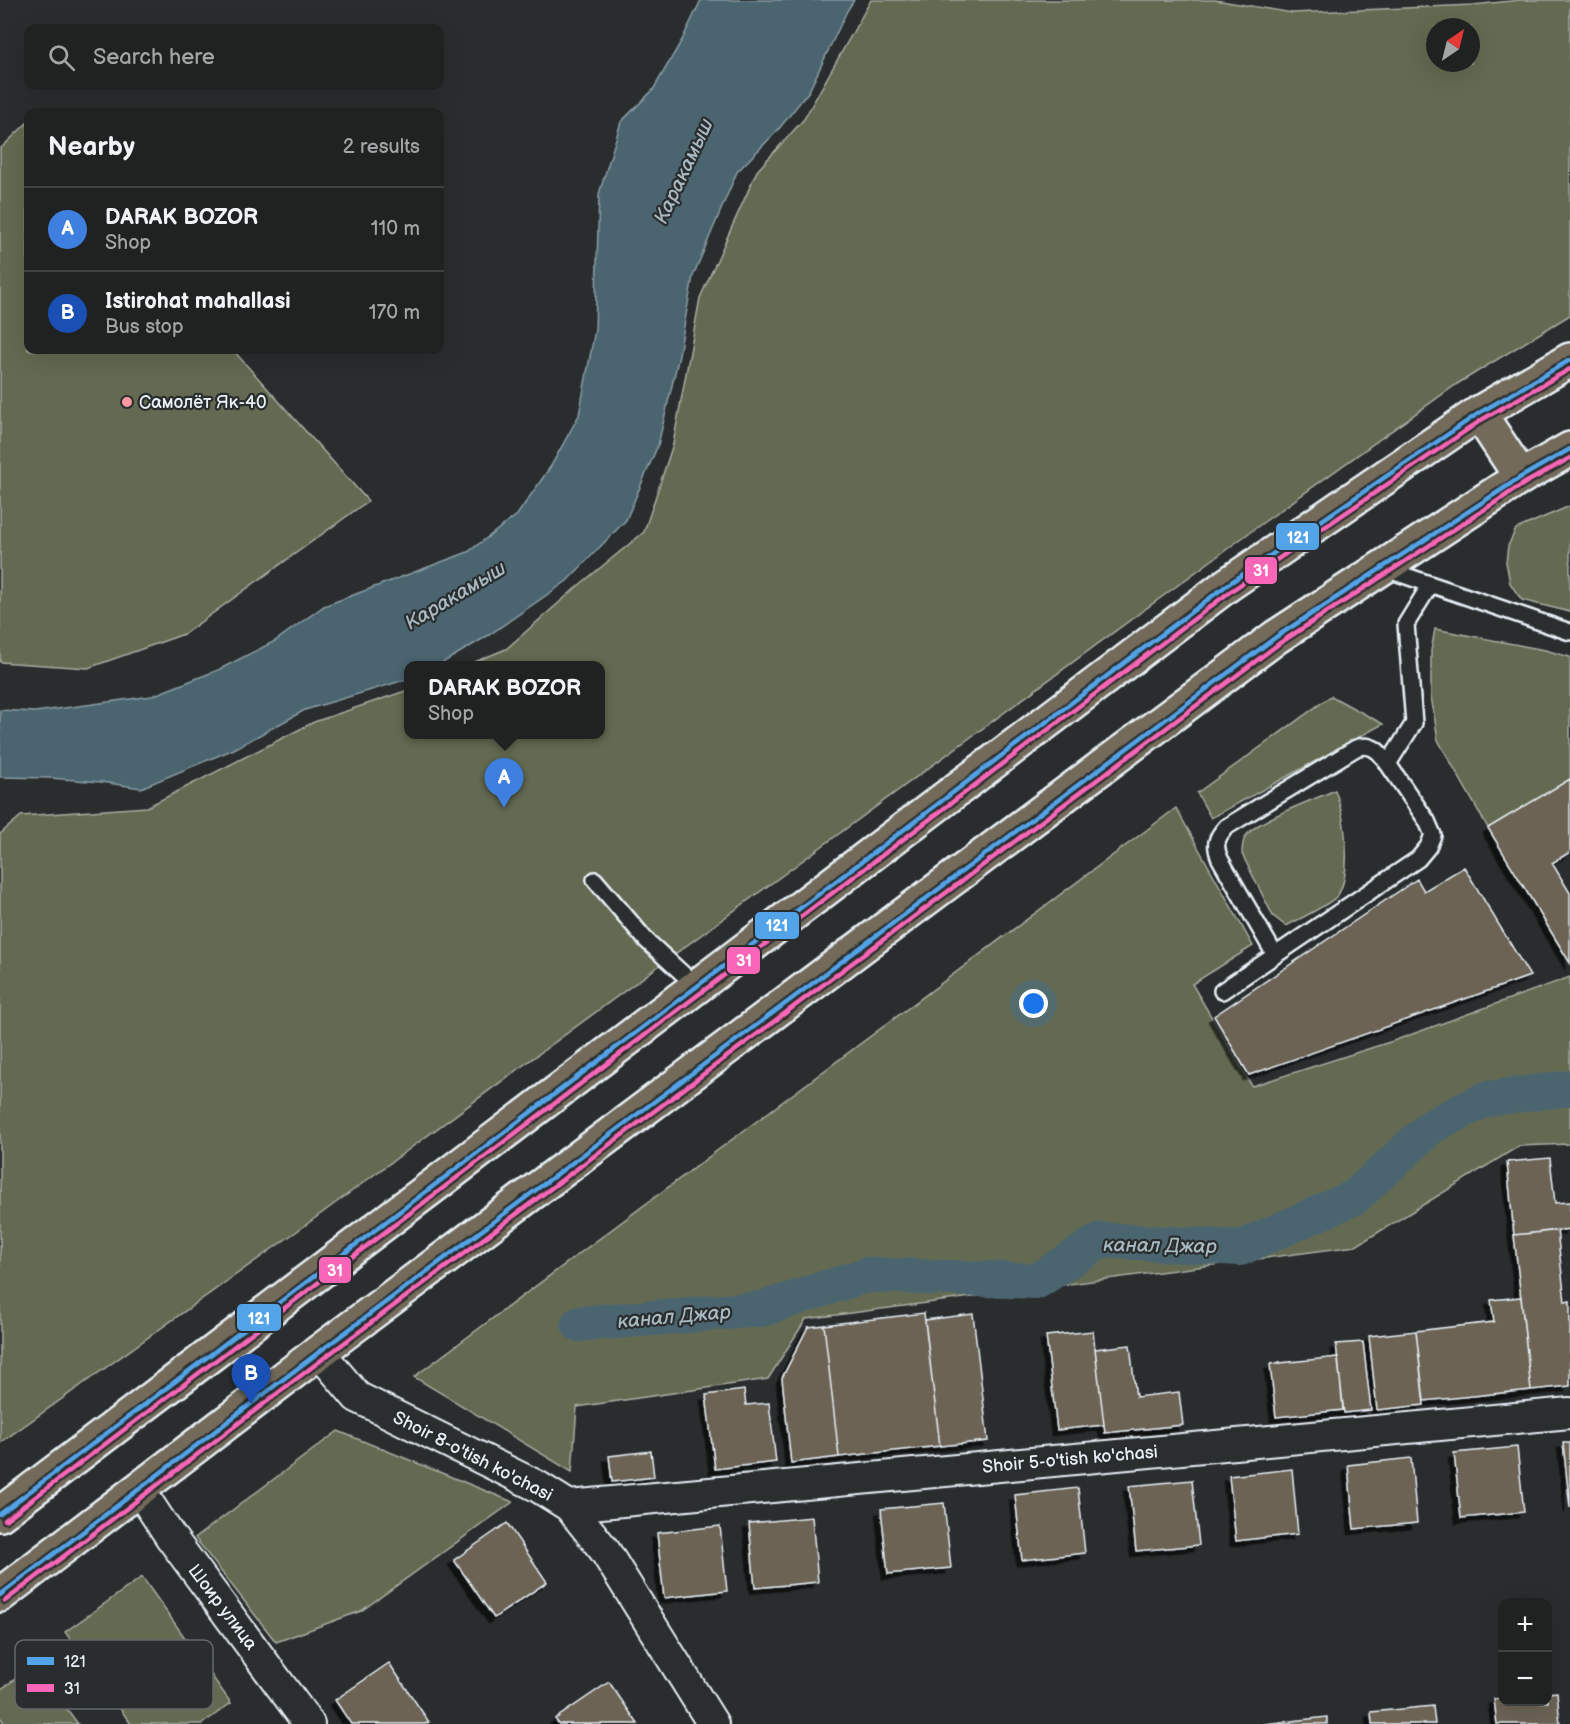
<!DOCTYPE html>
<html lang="en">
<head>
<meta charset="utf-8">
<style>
	:root { --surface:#202222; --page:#2d2f2f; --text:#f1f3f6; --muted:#a2a4a5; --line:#3d3f40; --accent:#ff9aa2 }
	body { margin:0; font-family:"Balsamiq Sans",sans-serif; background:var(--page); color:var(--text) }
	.controls { position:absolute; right:18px; bottom:18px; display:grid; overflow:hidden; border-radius:12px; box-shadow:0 6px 24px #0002 }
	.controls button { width:54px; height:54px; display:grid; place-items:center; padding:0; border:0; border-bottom:2px solid var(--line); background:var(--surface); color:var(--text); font:30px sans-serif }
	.compass { position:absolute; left:1426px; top:18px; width:54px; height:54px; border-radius:50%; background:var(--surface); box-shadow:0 6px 24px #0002; rotate:35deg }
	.you { position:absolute; left:1034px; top:1004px; width:21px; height:21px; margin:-15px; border:4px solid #fff; border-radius:50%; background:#1a73e8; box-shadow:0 0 0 9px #1a73e833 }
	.badge { display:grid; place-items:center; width:39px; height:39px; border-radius:50%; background:var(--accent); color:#fff; font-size:20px; font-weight:700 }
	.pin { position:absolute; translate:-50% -50px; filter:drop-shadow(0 2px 3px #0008) }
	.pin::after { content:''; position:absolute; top:32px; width:21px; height:18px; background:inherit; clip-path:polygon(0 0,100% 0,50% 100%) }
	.popup { position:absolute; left:404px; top:661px; width:201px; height:78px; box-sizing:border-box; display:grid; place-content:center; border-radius:12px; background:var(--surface); filter:drop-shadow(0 2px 4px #0005); font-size:20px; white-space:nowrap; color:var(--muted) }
	.popup b { font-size:22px; color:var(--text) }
	.popup::after { content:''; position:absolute; left:50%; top:100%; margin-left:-12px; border:12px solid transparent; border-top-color:var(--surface) }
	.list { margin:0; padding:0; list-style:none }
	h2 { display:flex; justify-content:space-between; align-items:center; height:78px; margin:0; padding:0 24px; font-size:26px }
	h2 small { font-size:20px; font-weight:400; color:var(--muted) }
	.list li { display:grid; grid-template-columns:39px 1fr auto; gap:18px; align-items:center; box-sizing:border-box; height:84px; padding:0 24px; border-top:2px solid var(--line) }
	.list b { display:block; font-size:22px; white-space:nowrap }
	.list p { margin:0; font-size:20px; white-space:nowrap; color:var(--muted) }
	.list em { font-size:20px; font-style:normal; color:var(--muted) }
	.icon { flex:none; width:33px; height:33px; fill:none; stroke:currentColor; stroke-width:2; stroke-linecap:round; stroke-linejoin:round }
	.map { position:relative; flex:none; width:1570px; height:1724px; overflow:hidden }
	.search { position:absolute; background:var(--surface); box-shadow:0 6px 24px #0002; left:24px; top:24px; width:420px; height:66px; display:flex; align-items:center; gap:15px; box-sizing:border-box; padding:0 21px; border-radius:12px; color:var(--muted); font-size:22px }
	.panel { position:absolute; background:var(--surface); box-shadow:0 6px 24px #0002; left:24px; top:108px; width:420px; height:246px; border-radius:12px }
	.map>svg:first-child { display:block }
</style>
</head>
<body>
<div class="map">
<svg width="1570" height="1724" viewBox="0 0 1570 1724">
	<defs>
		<filter id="shadow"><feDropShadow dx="-5.5" dy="5.5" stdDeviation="0" flood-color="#0009"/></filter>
	</defs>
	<rect width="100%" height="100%" fill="#2a2d2e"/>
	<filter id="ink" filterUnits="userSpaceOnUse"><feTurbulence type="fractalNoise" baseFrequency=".0167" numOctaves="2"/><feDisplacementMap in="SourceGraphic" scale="12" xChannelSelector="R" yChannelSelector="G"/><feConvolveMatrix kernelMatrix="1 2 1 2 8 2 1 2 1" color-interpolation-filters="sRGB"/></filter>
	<g filter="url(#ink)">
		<path fill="#636b51" stroke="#a6aea4" stroke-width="1.5" fill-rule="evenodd" d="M871 0H1215L1292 13 1473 5 1520 0H1570V315L1457 384 1264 522 307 1224 0 1443V834L21 816 147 807 314 722 408 690V734H600V666L467 665 506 649 578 586 644 532 673 444 700 298 757 171 804 119ZM1435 27H1471V63H1435Z
			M28 122V350H233L368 501 184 634 88 668 0 662V149Z
			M1570 506V612L1522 600 1516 592 1510 583 1506 562 1508 546 1516 529Z
			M1435 629 1545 650 1570 657V779L1488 828 1438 740 1431 696V651Z
			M1331 696 1383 724 1211 818 1197 793Z
			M1335 790C1345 816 1353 870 1338 895 1333 902 1296 921 1286 926L1273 916 1242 854C1242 848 1242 842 1246 836 1256 820 1316 799 1335 790Z
			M1176 808 1253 946 1192 984 1252 1086 1396 1040 1570 977V1144L1519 1146 1356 1246 806 1319 768 1379 577 1407 572 1472 414 1377Z
			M338 1431 513 1502 361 1611 276 1642 195 1538Z
			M142 1577 231 1703 202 1724H131L65 1632Z
			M35 1665 78 1724H5L0 1717V1690Z"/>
		<path fill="#4b656f" stroke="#8a9da6" stroke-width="1.5" d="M701 0H854L847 11 809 91 778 130 737 172 693 276 678 360 658 445 626 520 567 581 489 635 439 665 408 666V679L305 710 234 749 141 788 101 782 50 778 0 777V710L35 712 152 696 218 670 275 641 324 606 468 552 517 515 551 466 579 415 595 330 599 194 621 122 653 90 682 40Z"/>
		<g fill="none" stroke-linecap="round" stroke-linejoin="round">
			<path stroke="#4b656f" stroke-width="36" d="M579 1324 762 1309 866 1275 1037 1281 1101 1240 1240 1248 1355 1197 1432 1126 1486 1099 1570 1088"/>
		</g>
		<path fill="#6c6354" stroke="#e8f1f8" stroke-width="1.5" filter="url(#shadow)" d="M1570 779V852L1552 863 1570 893V963L1488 828Z
			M1464 867 1530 976 1249 1075 1214 1016 1417 879 1424 891Z
			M1550 1158 1555 1203 1570 1202V1229L1514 1235 1507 1162Z
			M1557 1230 1565 1302 1570 1301V1386L1531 1390 1514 1235Z
			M1521 1297 1531 1390 1424 1401 1416 1331 1494 1322 1491 1300Z
			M924 1313 940 1446 839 1457 824 1325Z
			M973 1314 988 1441 940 1446 925 1320Z
			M824 1325 839 1457 791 1463 782 1378 808 1327Z
			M1093 1331 1104 1425 1057 1430 1046 1336Z
			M1416 1331 1424 1405 1377 1410 1369 1336Z
			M1363 1342 1371 1410 1344 1413 1336 1344Z
			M1130 1345 1136 1397 1179 1392 1183 1425 1105 1433 1095 1349Z
			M1338 1357 1343 1410 1276 1417 1270 1364Z
			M744 1390 746 1405 769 1403 776 1462 715 1469 706 1395Z
			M1563 1443H1570V1508Z
			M1517 1447 1524 1512 1461 1518 1454 1453Z
			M651 1451 654 1477 612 1482 609 1456Z
			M1411 1458 1417 1523 1354 1529 1348 1465Z
			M1292 1469 1298 1534 1236 1541 1229 1476Z
			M1192 1480 1199 1545 1136 1551 1129 1486Z
			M1078 1488 1085 1553 1022 1560 1015 1495Z
			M944 1503 951 1568 888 1574 881 1509Z
			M812 1517 818 1582 755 1588 749 1523Z
			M507 1523 547 1582 494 1618 454 1560Z
			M720 1526 727 1591 664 1598 657 1533Z
			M389 1663 429 1722 425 1724H351L335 1700Z
			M609 1682 638 1724H559L555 1719Z
			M1557 1692 1560 1724H1497L1494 1699 1502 1698V1702H1548V1693Z
			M1433 1706 1435 1724H1372L1371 1712Z
			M1327 1717V1724H1264Z"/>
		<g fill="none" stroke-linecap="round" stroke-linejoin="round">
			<defs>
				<path id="service" d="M1383 568 1570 632
					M595 880 646 940 696 986
					M1275 955 1220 859C1214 845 1216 838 1226 827L1356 748C1372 742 1380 752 1388 764
					M1222 991 1418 859 1428 847 1433 835 1427 821 1388 764 1414 723 1406 624 1430 585"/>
				<path id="minor" d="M319 1352 357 1397 537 1486 569 1506 605 1551 713 1724
					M139 1489 170 1536 309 1724
					M569 1506 1570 1413"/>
				<path id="trunk" d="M1479 413 1521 477
					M0 1514 1227 585 1479 413 1570 360
					M0 1595 319 1352 1276 637 1521 477 1570 449"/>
			</defs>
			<use href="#service" stroke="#e8f1f8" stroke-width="20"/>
			<use href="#minor" stroke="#e8f1f8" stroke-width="34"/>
			<use href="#trunk" stroke="#e8f1f8" stroke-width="38"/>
			<use href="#service" stroke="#2a2d2e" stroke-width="15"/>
			<use href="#minor" stroke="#2a2d2e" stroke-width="30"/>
			<use href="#trunk" stroke="#736b5a" stroke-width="33"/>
			<defs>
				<path id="bus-1" d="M0 1514 1227 585 1479 413 1570 360
					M0 1595 319 1352 1276 637 1521 477 1570 449"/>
				<path id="bus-2" d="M5 1520 1231 591 1483 419 1570 369
					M5 1601 324 1358 1280 643 1525 483 1570 458"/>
			</defs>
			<use href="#bus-1" stroke="#2a2d2e" stroke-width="9"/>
			<use href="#bus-2" stroke="#2a2d2e" stroke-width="9"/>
			<use href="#bus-1" stroke="#53a3e8" stroke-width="4.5"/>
			<use href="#bus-2" stroke="#fa66b7" stroke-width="4.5"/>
		</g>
	</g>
	<circle fill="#ff9aa2" stroke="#2a2d2e" stroke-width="2" cx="127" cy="402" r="6"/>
	<g text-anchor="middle" stroke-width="4.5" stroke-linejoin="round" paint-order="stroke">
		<g font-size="18" fill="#e8f1f8" stroke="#2a2d2e" text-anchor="start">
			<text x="139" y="408">Самолёт Як-40</text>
		</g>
		<g font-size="18" fill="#e8f1f8" stroke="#2a2d2e">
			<text transform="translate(473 1456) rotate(27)" y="6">Shoir 8-o'tish ko'chasi</text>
			<text transform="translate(1070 1459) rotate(-5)" y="6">Shoir 5-o'tish ko'chasi</text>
			<text transform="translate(223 1607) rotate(53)" y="6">Шоир улица</text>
		</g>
		<g font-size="20" font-style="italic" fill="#a9b9c1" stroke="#2a2d2e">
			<text transform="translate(683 171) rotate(-65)" y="7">Каракамыш</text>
			<text transform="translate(455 595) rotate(-31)" y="7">Каракамыш</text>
			<text transform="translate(1160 1245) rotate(1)" y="7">канал Джар</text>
			<text transform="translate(674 1316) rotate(-5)" y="7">канал Джар</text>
		</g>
	</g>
	<rect x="15" y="1640" width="198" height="69" rx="9" fill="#2a2d2e" stroke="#63686b" stroke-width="1.5"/>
	<rect x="27" y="1657" width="27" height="8" fill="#53a3e8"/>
	<rect x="27" y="1684" width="27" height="8" fill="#fa66b7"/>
	<g font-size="16" fill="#e8f1f8">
		<text x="64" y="1667">121</text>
		<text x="64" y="1694">31</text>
	</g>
	<g stroke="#2a2d2e" stroke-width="2">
		<rect x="1275" y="522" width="45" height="29" rx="6" fill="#53a3e8"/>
		<rect x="1244" y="556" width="34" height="29" rx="6" fill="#fa66b7"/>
		<rect x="754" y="911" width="46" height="29" rx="6" fill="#53a3e8"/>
		<rect x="726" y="946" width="35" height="29" rx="6" fill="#fa66b7"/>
		<rect x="318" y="1256" width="34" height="28" rx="6" fill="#fa66b7"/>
		<rect x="236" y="1303" width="46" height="29" rx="6" fill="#53a3e8"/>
	</g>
	<g font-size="16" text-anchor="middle" font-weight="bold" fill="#fff">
		<text x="1298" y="543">121</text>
		<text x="1261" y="576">31</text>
		<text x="777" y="931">121</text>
		<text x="744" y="966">31</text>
		<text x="335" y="1276">31</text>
		<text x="259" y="1324">121</text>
	</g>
</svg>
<div class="controls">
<button>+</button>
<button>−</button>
</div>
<svg class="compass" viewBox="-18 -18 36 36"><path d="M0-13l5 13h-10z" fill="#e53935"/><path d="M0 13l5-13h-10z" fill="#a2a4a5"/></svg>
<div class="you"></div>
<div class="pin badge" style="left:504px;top:808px;background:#3f7fe0">A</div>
<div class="popup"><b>DARAK BOZOR</b>Shop</div>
<div class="pin badge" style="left:251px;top:1404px;background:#1a4fb4">B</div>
<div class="search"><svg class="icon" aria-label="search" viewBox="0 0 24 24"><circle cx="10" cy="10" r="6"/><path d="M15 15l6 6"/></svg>Search here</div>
<section class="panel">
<h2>Nearby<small>2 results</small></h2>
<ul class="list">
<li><span class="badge" style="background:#3f7fe0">A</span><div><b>DARAK BOZOR</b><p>Shop</p></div><em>110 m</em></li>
<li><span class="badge" style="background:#1a4fb4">B</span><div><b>Istirohat mahallasi</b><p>Bus stop</p></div><em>170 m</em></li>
</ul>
</section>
</div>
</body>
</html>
